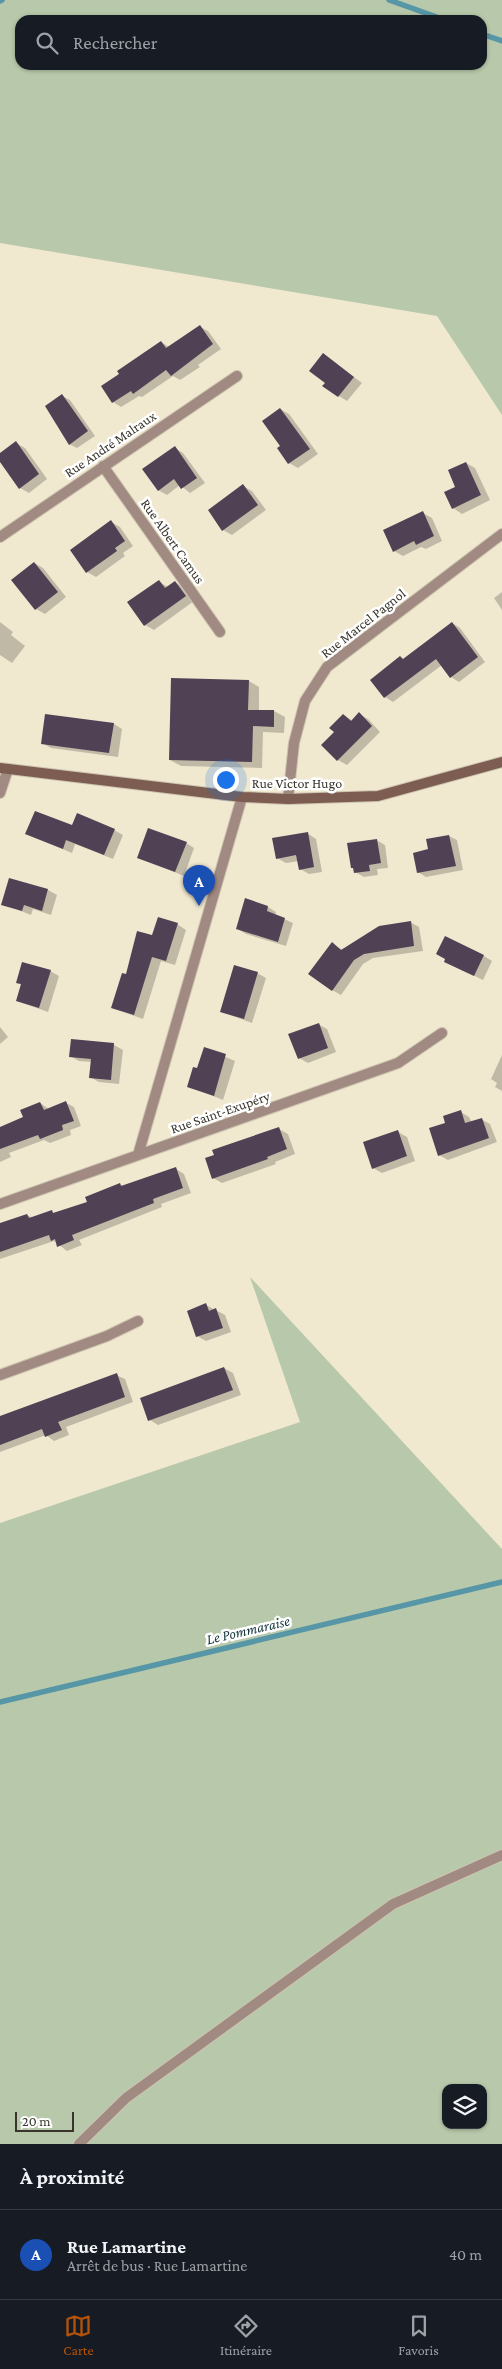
<!DOCTYPE html>
<html lang="fr">
<head>
<meta charset="utf-8">
<style>
	:root { --surface:#171b24; --page:#20242c; --text:#f1f3f6; --muted:#9ea1a6; --line:#363941; --accent:#b45309 }
	body { margin:0; font-family:"Crimson Pro",serif; background:var(--page); color:var(--text) }
	.controls { position:absolute; right:15px; bottom:15px; display:grid; overflow:hidden; border-radius:10px; box-shadow:0 1px 4px #0004 }
	.controls button { width:45px; height:45px; display:grid; place-items:center; padding:0; border:0; border-bottom:1px solid var(--line); background:var(--surface); color:var(--text); font:25px sans-serif }
	.scale { position:absolute; left:15px; bottom:12px; width:59px; box-sizing:border-box; padding-left:5px; border:2px solid #39352c; border-top:0; font-size:14px; line-height:18px; white-space:nowrap; color:#39352c; -webkit-text-stroke:4px #fff; paint-order:stroke }
	.you { position:absolute; left:225px; top:779px; width:18px; height:18px; margin:-12px; border:4px solid #fff; border-radius:50%; background:#1a73e8; box-shadow:0 0 0 8px #1a73e833 }
	.badge { display:grid; place-items:center; width:32px; height:32px; border-radius:50%; background:var(--accent); color:#fff; font-size:16px; font-weight:700 }
	.pin { position:absolute; translate:-50% -41px; filter:drop-shadow(0 1px 2px #0008) }
	.pin::after { content:''; position:absolute; top:26px; width:18px; height:15px; background:inherit; clip-path:polygon(0 0,100% 0,50% 100%) }
	.list { margin:0; padding:0; list-style:none }
	h2 { display:flex; justify-content:space-between; align-items:center; height:65px; margin:0; padding:0 20px; font-size:21px }
	h2 small { font-size:16px; font-weight:400; color:var(--muted) }
	.list li { display:grid; grid-template-columns:32px 1fr auto; gap:15px; align-items:center; box-sizing:border-box; height:90px; padding:0 20px; border-top:1px solid var(--line) }
	.list b { display:block; font-size:19px; white-space:nowrap }
	.list p { margin:0; font-size:16px; white-space:nowrap; color:var(--muted) }
	.list em { font-size:16px; font-style:normal; color:var(--muted) }
	.icon { flex:none; width:28px; height:28px; fill:none; stroke:currentColor; stroke-width:2; stroke-linecap:round; stroke-linejoin:round }
	.map { position:relative; flex:none; width:502px; height:2144px; overflow:hidden }
	.search { position:absolute; background:var(--surface); box-shadow:0 1px 4px #0004; left:15px; right:15px; top:15px; height:55px; display:flex; align-items:center; gap:12px; box-sizing:border-box; padding:0 18px; border-radius:15px; color:var(--muted); font-size:19px }
	.sheet { height:155px; background:var(--surface) }
	nav { display:flex; justify-content:space-around; align-items:center; box-sizing:border-box; height:70px; border-top:1px solid var(--line); background:var(--surface); font-size:14px; color:var(--muted) }
	nav a { display:grid; justify-items:center; gap:2px }
	nav .on { color:var(--accent) }
	.map>svg:first-child { display:block }
</style>
</head>
<body>
<div class="map">
<svg width="502" height="2144" viewBox="0 0 502 2144">
	<rect width="100%" height="100%" fill="#f1e8d0"/>
	<path fill="#b8c9ab" fill-rule="evenodd" d="M0 0H502V415L437 316 0 243ZM20 20H482V65H20Z
		M250 1277 502 1549V2144H0V1523L300 1422ZM446 2088H483V2125H446Z"/>
	<path fill="#0003" d="M200 327 208 331 221 349 198 365 200 367 180 380 173 376 142 397 139 396 121 407 113 402 121 374 161 342 169 347Z
		M323 354 362 383 347 401 339 396 327 382Z
		M62 396 70 400 95 436 77 448 69 444Z
		M280 409 289 414 318 454 298 468 289 463 281 446Z
		M16 443 25 448 47 479 29 493 20 488 0 460V455Z
		M175 448 183 453 205 483 190 493 180 485 167 495 158 490Z
		M466 463 475 468 490 500 462 514 453 508 446 492 456 488Z
		M243 486 252 491 266 510 232 535 223 530 209 510Z
		M423 513 432 518 442 541 426 549 421 547 403 556 394 551Z
		M111 522 120 527 133 546 123 553 125 556 96 577 87 572Z
		M34 563 43 568 66 597 45 614 36 609Z
		M159 582 168 587 175 582 184 588 194 601 154 630 145 625Z
		M502 592V610L494 598Z
		M0 622 13 632 11 635 25 646 12 663 0 655Z
		M452 623 460 628 485 662 459 682 451 677 442 665 393 702 385 697 372 680 404 660Z
		M249 681 259 687V711H274L285 717 284 733 263 732 262 768 181 766 170 760Z
		M359 714 368 719 380 732 347 765 338 760 322 745 335 732 344 715 353 721Z
		M114 724 122 729 118 757 51 748 42 743Z
		M73 827 114 830 123 835 113 859 75 844 72 853 26 834Z
		M307 833 316 839 322 872 309 874 300 869 299 861 286 863 277 858Z
		M449 836 457 840 463 870 426 877 418 872 430 850Z
		M376 840 385 845 388 868 377 869 378 875 364 877 355 872Z
		M186 843 194 848 184 876 138 857Z
		M10 879 48 890 57 895 51 915 33 909 31 915 3 904Z
		M268 907 276 912 275 915 293 923 286 946 246 934 238 929Z
		M410 922 419 927 423 951 373 958 363 964 341 995 332 990V944L343 950Z
		M177 924 186 930 175 965 161 961 143 1019 112 1008 153 937Z
		M484 956 492 961 483 980 454 966 446 959Z
		M50 971 59 976 48 1012 17 1001 22 985 17 983Z
		M257 973 266 978 252 1023 222 1012Z
		M318 1024 327 1029 336 1052 308 1063 299 1058Z
		M0 1027 8 1037 0 1044Z
		M72 1040 114 1045 123 1050 119 1084 99 1082 90 1077 92 1062 79 1061 70 1056Z
		M205 1048 235 1061 223 1100 188 1086 198 1070Z
		M502 1055V1091L495 1087 497 1083 491 1079Z
		M40 1103 49 1109 66 1103 74 1107 81 1126 70 1130 71 1135 50 1143 44 1140 9 1153 11 1157 0 1162V1131L22 1123Z
		M461 1112 469 1117 472 1123 481 1119 490 1124 497 1142 448 1160 439 1155Z
		M279 1129 288 1134 295 1154 275 1162 276 1164 222 1183 213 1178Z
		M398 1132 407 1137 415 1161 382 1173 373 1168Z
		M176 1169 184 1174 191 1193 161 1204 162 1207 79 1240 82 1245 67 1251 54 1241 0 1259V1225L27 1215 33 1218 52 1212 55 1214 88 1203 120 1184 124 1187Z
		M206 1305 225 1315 231 1332 206 1341 197 1336Z
		M224 1368 233 1373 241 1395 158 1425 150 1420Z
		M116 1375 125 1379 133 1402 66 1427 69 1435 54 1441 46 1435 0 1452V1417Z"/>
	<g fill="none" stroke-linecap="round" stroke-linejoin="round">
		<path stroke="#5796a6" stroke-width="5.5" d="M389 0 445 20
			M0 1 2 0
			M482 34 502 41
			M0 1702 502 1582"/>
	</g>
	<path fill="#504254" d="M200 325 213 344 171 376 166 370 133 394 131 391 112 403 101 386 119 374 117 371 161 341 166 348Z
		M323 353 354 377 338 397 322 386 325 383 309 371Z
		M62 394 88 431 69 445 45 406Z
		M280 408 310 449 288 464 277 448 280 446 262 421Z
		M16 441 39 474 19 489 0 462V453Z
		M175 446 197 478 181 489 174 479 158 491 142 469Z
		M466 462 481 495 452 509 444 492 455 487 448 470Z
		M243 484 258 505 222 531 208 510Z
		M423 511 434 536 416 545 414 541 393 552 383 530Z
		M111 520 125 541 115 548 117 551 86 573 70 550Z
		M34 562 58 592 35 610 11 580Z
		M159 580 165 588 175 581 186 596 144 626 127 602Z
		M452 622 478 657 450 678 436 659 384 698 370 680 400 656 403 659Z
		M171 678 249 680 248 710H274V727L253 726 252 762 169 760Z
		M359 712 372 726 337 761 321 745 334 732 329 728 343 714 351 721Z
		M45 714 114 723 109 753 41 744Z
		M35 811 72 825 77 813 115 829 104 855 66 840 63 849 25 834Z
		M148 828 187 842 175 872 137 858Z
		M308 832 314 867 299 870 296 855 276 859 272 838Z
		M449 835 456 866 417 873 413 853 428 849 426 839Z
		M377 839 381 863 369 865 370 871 354 873 353 868H351L347 843Z
		M9 878 48 889 42 911 24 905 22 911 1 905Z
		M245 898 268 906 267 911 285 918 278 942 236 929Z
		M158 917 178 923 166 961 152 957 134 1015 111 1008 122 973 126 974 137 931 152 935Z
		M411 921 414 946 364 954 354 960 332 991 308 974 332 942 341 950 379 926Z
		M445 936 484 955 474 976 444 962 445 959 436 954Z
		M22 962 51 970 39 1008 16 1001 21 984 16 983Z
		M234 965 258 972 244 1019 220 1012Z
		M319 1023 328 1048 298 1059 288 1034Z
		M71 1039 114 1043 111 1080 89 1078 91 1059 69 1057Z
		M204 1047 226 1054 214 1096 187 1087 193 1067 197 1068Z
		M66 1101 74 1121 62 1125 63 1130 40 1139 38 1135 0 1149V1127L23 1117 20 1110 40 1102 44 1110Z
		M461 1110 465 1123 482 1118 489 1138 438 1156 429 1128 445 1123 443 1116Z
		M279 1127 287 1149 267 1157 268 1159 212 1179 205 1158 214 1155 212 1150Z
		M398 1130 407 1156 372 1169 363 1142Z
		M176 1167 183 1188 153 1199 154 1203 72 1235 74 1240 57 1247 55 1239 51 1241 49 1235 0 1252V1223L27 1214 29 1218 52 1210 53 1213 87 1202 85 1197 120 1183 121 1186Z
		M206 1303 209 1311 216 1308 223 1328 196 1337 187 1311Z
		M224 1367 233 1390 148 1421 140 1398Z
		M117 1373 125 1397 58 1422 62 1430 45 1437 42 1429 0 1445V1416Z"/>
	<g fill="none" stroke-linecap="round" stroke-linejoin="round">
		<defs>
			<path id="street" d="M103 466 220 632
				M0 537 237 376
				M0 793 8 769
				M288 799 294 743 305 701 327 667 502 534
				M138 1155 242 797
				M0 1204 398 1063 442 1033
				M0 1375 107 1336 138 1321
				M79 2144 126 2098 393 1904 502 1855"/>
			<path id="secondary" d="M0 768 242 797 288 799 378 796 502 762"/>
		</defs>
		<use href="#street" stroke="#ccc4af" stroke-width="12"/>
		<use href="#secondary" stroke="#ccc4af" stroke-width="12"/>
		<use href="#street" stroke="#a18a82" stroke-width="10"/>
		<use href="#secondary" stroke="#7d5c51" stroke-width="10"/>
	</g>
	<g text-anchor="middle" stroke-width="5" stroke-linejoin="round" paint-order="stroke">
		<g font-size="14" fill="#39352c" stroke="#fff">
			<text transform="translate(110 444) rotate(-34)" y="5">Rue André Malraux</text>
			<text transform="translate(173 541) rotate(55)" y="5">Rue Albert Camus</text>
			<text transform="translate(363 623) rotate(-38)" y="5">Rue Marcel Pagnol</text>
			<text x="297" y="788">Rue Victor Hugo</text>
			<text transform="translate(220 1112) rotate(-19)" y="5">Rue Saint-Exupéry</text>
		</g>
		<g font-size="15" font-style="italic" fill="#17363e" stroke="#fff">
			<text transform="translate(248 1630) rotate(-13)" y="5">Le Pommaraise</text>
		</g>
	</g>
</svg>
<div class="controls">
<button><svg class="icon" aria-label="layers" viewBox="0 0 24 24"><path d="M12 4l9 5-9 5-9-5zM3 14l9 5 9-5"/></svg></button>
</div>
<div class="scale">20 m</div>
<div class="you"></div>
<div class="pin badge" style="left:199px;top:906px;background:#1a4fb4">A</div>
<div class="search"><svg class="icon" aria-label="search" viewBox="0 0 24 24"><circle cx="10" cy="10" r="6"/><path d="M15 15l6 6"/></svg>Rechercher</div>
</div>
<section class="sheet">
<h2>À proximité<small></small></h2>
<ul class="list">
<li><span class="badge" style="background:#1a4fb4">A</span><div><b>Rue Lamartine</b><p>Arrêt de bus · Rue Lamartine</p></div><em>40 m</em></li>
</ul>
</section>
<nav>
<a class="on"><svg class="icon" aria-label="map" viewBox="0 0 24 24"><path d="M3 6l6-2 6 2 6-2v14l-6 2-6-2-6 2zM9 4v14M15 6v14"/></svg>Carte</a>
<a><svg class="icon" aria-label="directions" viewBox="0 0 24 24"><path d="M12 3l9 9-9 9-9-9zM9 14v-3h6M13 9l2 2-2 2"/></svg>Itinéraire</a>
<a><svg class="icon" aria-label="saved" viewBox="0 0 24 24"><path d="M7 4h10v16l-5-4-5 4z"/></svg>Favoris</a>
</nav>
</body>
</html>
